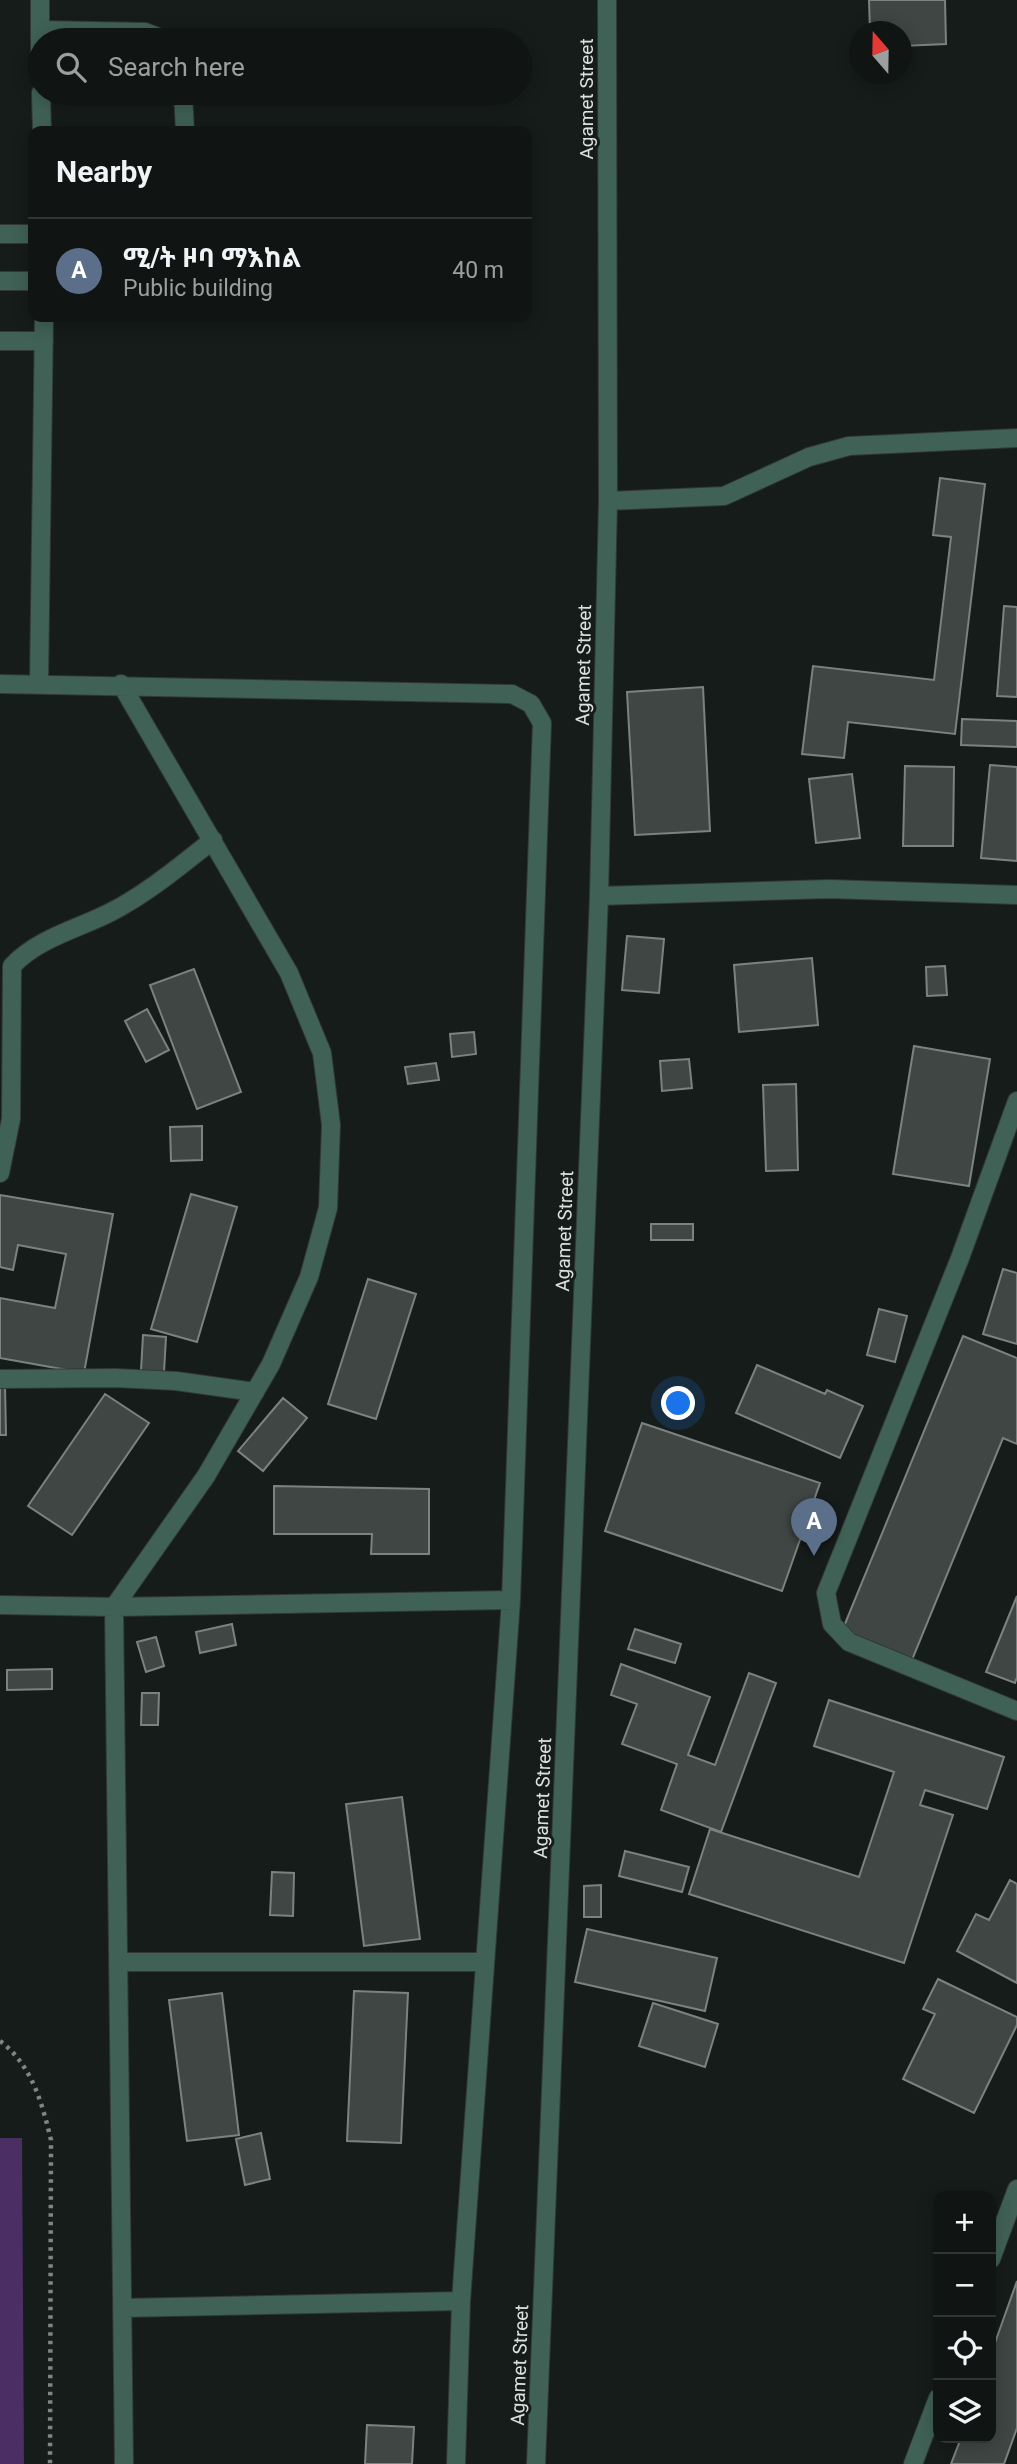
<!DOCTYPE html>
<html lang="en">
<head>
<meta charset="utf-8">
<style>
	:root { --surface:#101514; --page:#1e2222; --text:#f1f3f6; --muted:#9c9fa0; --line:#303434; --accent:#1a73e8 }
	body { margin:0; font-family:Roboto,"Noto Sans Ethiopic",sans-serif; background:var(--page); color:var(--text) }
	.controls { position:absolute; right:21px; bottom:21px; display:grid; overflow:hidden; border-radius:14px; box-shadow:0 4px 18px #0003 }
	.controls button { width:63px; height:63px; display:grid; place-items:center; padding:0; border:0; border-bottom:2px solid var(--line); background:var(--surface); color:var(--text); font:35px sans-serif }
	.compass { position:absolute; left:849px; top:21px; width:63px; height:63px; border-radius:50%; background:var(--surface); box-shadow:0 4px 18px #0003; rotate:340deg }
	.you { position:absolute; left:679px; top:1404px; width:24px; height:24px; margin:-18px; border:5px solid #fff; border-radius:50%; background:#1a73e8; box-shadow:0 0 0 10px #1a73e833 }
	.badge { display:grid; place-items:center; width:46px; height:46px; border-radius:50%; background:var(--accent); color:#fff; font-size:23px; font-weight:700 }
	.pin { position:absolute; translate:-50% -58px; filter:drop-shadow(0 2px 4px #0008) }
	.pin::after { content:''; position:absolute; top:37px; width:24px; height:21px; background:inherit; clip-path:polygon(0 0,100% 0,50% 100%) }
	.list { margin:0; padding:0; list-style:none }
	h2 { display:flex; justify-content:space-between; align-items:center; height:91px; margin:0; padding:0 28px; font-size:30px }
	h2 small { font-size:23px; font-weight:400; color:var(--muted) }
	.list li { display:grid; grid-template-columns:46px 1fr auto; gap:21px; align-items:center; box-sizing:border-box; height:105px; padding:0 28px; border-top:2px solid var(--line) }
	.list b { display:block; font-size:26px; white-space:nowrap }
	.list p { margin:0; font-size:23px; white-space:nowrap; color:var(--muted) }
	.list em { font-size:23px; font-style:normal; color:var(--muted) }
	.icon { flex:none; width:38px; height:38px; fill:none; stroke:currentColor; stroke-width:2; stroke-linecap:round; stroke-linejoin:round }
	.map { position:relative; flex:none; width:1017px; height:2464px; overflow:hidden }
	.search { position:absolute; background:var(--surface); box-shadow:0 4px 18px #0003; left:28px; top:28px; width:504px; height:77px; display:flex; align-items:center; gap:18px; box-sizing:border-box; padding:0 24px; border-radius:38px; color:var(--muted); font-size:26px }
	.panel { position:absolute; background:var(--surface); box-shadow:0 4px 18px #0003; left:28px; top:126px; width:504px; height:196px; border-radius:14px }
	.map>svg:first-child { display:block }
</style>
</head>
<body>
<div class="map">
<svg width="1017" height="2464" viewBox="0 0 1017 2464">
	<rect width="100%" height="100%" fill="#161c1a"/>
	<path fill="#4b2e63" d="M0 2138H22L24 2464H0Z"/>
	<path fill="#3f4644" stroke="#7b827f" stroke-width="2" d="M869 0H945L946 44 902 46V32H870Z
		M940 478 985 484 955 734 848 722 844 758 802 754 813 666 934 680 951 537 933 535Z
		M1004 606 1017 607V697L997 696Z
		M703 687 710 831 635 835 627 692Z
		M962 719 1017 721V747L961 745Z
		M990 765 1017 767V861L981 858Z
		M905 766 954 767 953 846H903Z
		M852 774 860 838 816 843 809 779Z
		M627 936 664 939 659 993 622 990Z
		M812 958 818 1025 739 1032 734 965Z
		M945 966 947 995 927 996 926 967Z
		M194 969 241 1092 197 1109 150 985Z
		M147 1009 169 1050 146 1062 125 1021Z
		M474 1032 476 1054 452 1057 450 1034Z
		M914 1046 990 1059 969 1186 893 1174Z
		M689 1059 692 1088 662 1091 660 1061Z
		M436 1063 439 1080 408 1084 405 1067Z
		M796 1084 798 1170 766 1171 763 1085Z
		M202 1126V1160L171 1161 170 1127Z
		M191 1194 237 1207 197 1342 151 1329Z
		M0 1195 113 1214 84 1373 0 1358V1298L55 1308 66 1254 18 1245 13 1270 0 1267Z
		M651 1224H693V1240H651Z
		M1003 1269 1017 1273V1344L983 1334Z
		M368 1279 416 1294 376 1419 328 1404Z
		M879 1309 907 1316 895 1362 867 1355Z
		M143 1335 166 1337 164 1372 141 1371Z
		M963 1336 1017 1358V1444L1003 1438 912 1660 842 1631Z
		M757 1365 825 1394 827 1390 863 1406 840 1458 736 1413Z
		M0 1386H5L6 1435H0Z
		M105 1394 149 1423 72 1535 28 1506Z
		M283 1398 307 1418 263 1471 238 1451Z
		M642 1423 820 1483 782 1591 605 1531Z
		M274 1486 429 1489V1554H371L372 1534H274Z
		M1017 1596V1677L1015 1683 986 1672Z
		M232 1624 236 1645 200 1653 196 1632Z
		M635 1629 681 1644 675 1663 628 1649Z
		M156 1637 164 1666 146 1672 137 1642Z
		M621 1664 710 1697 688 1755 715 1765 749 1673 776 1683 721 1832 661 1810 677 1764 622 1744 637 1704 611 1695Z
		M52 1669V1689L7 1690V1670Z
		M142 1693H159L158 1725H141Z
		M829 1700 1004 1757 987 1809 925 1790 920 1805 953 1815 904 1963 689 1894 710 1829 859 1877 894 1772 814 1746Z
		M402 1797 420 1939 364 1946 346 1804Z
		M625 1851 689 1867 682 1892 619 1876Z
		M272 1872 294 1873 293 1916 270 1915Z
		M1010 1880 1017 1884V1983L957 1951 976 1914 989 1920Z
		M601 1885V1917H584V1886Z
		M587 1929 717 1958 705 2011 575 1982Z
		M938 1979 1017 2017V2025L974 2113 903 2079 935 2014 923 2009Z
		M354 1991 408 1993 401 2143 347 2141Z
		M222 1993 239 2135 187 2141 169 2000Z
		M653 2003 718 2024 705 2067 639 2046Z
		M261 2133 270 2179 245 2185 236 2139Z
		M1017 2281V2428L1004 2464H951L961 2438H991V2354Z
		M367 2425 414 2427 412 2464H365Z"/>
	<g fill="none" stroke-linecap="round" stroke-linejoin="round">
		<defs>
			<path id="minor" d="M40 0V50
				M40 30 145 32 166 40
				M41 93 42 131
				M183 93 185 131
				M0 234H33
				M0 281H33
				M0 341H44
				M608 501 724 496 809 457 849 446 1017 438
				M39 683 44 317
				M0 684 512 694 531 704 542 723 511 1600
				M121 684 289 973 322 1053 331 1125 328 1208 309 1277 271 1364 206 1476 114 1607 124 2464
				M599 896 829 889 1017 895
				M1017 1101 960 1258 826 1593 832 1624 849 1642 1017 1711
				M0 1173 11 1119 12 966C38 938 78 929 111 912 148 893 181 865 213 840
				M0 1379 116 1378 176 1381 255 1392
				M0 1605 114 1607 511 1600 461 2301 122 2308
				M118 1962H485
				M991 2259 1017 2189
				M456 2464 461 2301
				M536 2464 599 896 608 501 607 0
				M913 2464 938 2398"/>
		</defs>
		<use href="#minor" stroke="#323836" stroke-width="20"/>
		<path stroke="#7f8583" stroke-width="4.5" stroke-dasharray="3.5 5" stroke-linecap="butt" d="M0 2041C32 2065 42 2103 51 2140L50 2464"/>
		<use href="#minor" stroke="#406156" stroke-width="18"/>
	</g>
	<g text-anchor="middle" stroke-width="6" stroke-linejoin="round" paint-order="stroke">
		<g font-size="19" fill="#dde2e0" stroke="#161c1a">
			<text transform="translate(586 99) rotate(-90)" y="7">Agamet Street</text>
			<text transform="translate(583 665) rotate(-89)" y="7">Agamet Street</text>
			<text transform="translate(564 1231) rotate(-88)" y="7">Agamet Street</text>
			<text transform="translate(542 1798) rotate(-88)" y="7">Agamet Street</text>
			<text transform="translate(519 2365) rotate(-88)" y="7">Agamet Street</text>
		</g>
	</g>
</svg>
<div class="controls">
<button>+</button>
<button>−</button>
<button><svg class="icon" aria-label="locate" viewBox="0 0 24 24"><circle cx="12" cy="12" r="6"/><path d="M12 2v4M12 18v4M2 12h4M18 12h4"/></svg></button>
<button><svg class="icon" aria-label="layers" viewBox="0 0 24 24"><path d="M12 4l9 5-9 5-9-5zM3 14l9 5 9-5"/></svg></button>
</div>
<svg class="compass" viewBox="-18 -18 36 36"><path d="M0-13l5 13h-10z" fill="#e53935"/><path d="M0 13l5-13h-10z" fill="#9c9fa0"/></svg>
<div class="you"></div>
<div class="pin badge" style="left:814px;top:1556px;background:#5c6f8a">A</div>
<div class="search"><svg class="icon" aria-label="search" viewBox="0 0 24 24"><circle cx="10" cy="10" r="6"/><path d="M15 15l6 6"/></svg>Search here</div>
<section class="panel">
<h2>Nearby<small></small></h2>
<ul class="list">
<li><span class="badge" style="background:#5c6f8a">A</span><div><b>ሚ/ት ዞባ ማእከል</b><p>Public building</p></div><em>40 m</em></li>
</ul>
</section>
</div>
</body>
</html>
